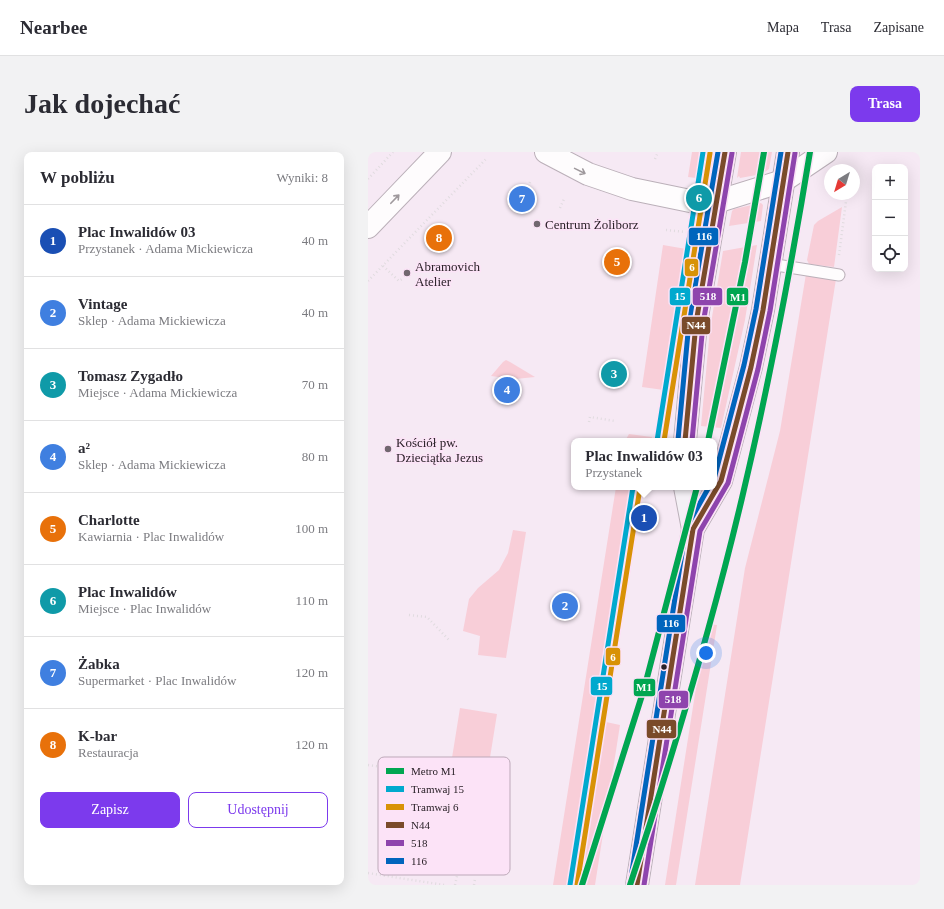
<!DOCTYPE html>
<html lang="pl">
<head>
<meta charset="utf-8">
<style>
	:root { --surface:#fff; --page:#f2f2f3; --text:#2b2b33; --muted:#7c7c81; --line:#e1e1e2; --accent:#7c3aed }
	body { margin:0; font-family:"Times New Roman",serif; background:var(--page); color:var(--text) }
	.controls { position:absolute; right:12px; top:12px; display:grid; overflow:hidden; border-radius:8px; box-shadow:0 4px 16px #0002 }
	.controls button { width:36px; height:36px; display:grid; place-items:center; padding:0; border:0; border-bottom:1px solid var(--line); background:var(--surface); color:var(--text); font:20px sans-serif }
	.compass { position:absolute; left:456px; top:12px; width:36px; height:36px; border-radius:50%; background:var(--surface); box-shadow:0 4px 16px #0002; rotate:218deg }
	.you { position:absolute; left:338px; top:501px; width:14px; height:14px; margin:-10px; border:3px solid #fff; border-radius:50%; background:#1a73e8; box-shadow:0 0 0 6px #1a73e833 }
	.badge { display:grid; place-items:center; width:26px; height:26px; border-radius:50%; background:var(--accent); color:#fff; font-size:13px; font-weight:700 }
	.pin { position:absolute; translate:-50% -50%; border:2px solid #fff; box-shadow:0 1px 4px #0006 }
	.popup { position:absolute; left:203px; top:286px; width:146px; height:52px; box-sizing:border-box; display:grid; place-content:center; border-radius:8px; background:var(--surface); filter:drop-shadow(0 1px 3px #0005); font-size:13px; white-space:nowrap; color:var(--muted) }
	.popup b { font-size:15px; color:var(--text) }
	.popup::after { content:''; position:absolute; left:50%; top:100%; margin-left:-8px; border:8px solid transparent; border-top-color:var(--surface) }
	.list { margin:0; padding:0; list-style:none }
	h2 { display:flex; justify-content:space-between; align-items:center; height:52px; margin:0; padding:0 16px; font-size:17px }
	h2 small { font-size:13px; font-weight:400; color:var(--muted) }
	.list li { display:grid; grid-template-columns:26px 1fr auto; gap:12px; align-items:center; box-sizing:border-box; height:72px; padding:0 16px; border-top:1px solid var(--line) }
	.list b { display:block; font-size:15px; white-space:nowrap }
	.list p { margin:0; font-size:13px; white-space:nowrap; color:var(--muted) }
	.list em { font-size:13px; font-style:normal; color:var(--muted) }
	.actions { display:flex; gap:8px; padding:12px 16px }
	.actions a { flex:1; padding:9px 0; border:1px solid var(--accent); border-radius:8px; text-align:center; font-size:14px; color:var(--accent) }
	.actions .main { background:var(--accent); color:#fff }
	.icon { flex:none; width:22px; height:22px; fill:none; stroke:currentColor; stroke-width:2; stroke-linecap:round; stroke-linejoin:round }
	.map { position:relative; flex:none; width:552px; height:733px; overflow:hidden; border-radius:8px }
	header { display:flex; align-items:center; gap:24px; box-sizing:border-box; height:56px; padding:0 20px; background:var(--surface); border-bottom:1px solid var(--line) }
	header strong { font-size:19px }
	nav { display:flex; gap:22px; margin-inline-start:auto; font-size:14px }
	.intro { display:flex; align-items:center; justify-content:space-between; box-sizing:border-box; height:96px; padding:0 24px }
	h1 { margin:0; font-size:28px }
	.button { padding:10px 18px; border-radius:8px; background:var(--accent); color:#fff; font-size:14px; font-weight:700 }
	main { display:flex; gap:24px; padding:0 24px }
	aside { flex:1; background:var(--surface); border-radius:8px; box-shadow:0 4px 16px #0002 }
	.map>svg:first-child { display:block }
</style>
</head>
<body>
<header>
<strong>Nearbee</strong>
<nav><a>Mapa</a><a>Trasa</a><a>Zapisane</a></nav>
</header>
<div class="intro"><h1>Jak dojechać</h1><a class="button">Trasa</a></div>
<main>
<aside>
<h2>W pobliżu<small>Wyniki: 8</small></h2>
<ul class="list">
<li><span class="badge" style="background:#1a4fb4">1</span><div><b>Plac Inwalidów 03</b><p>Przystanek · Adama Mickiewicza</p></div><em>40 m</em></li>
<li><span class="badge" style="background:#3f7fe0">2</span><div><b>Vintage</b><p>Sklep · Adama Mickiewicza</p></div><em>40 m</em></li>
<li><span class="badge" style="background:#0f9aa8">3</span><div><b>Tomasz Zygadło</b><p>Miejsce · Adama Mickiewicza</p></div><em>70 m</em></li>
<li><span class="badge" style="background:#3f7fe0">4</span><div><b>a²</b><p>Sklep · Adama Mickiewicza</p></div><em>80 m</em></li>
<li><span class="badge" style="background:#e8710a">5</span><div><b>Charlotte</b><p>Kawiarnia · Plac Inwalidów</p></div><em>100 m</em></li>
<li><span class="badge" style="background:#0f9aa8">6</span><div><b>Plac Inwalidów</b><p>Miejsce · Plac Inwalidów</p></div><em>110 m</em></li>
<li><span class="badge" style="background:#3f7fe0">7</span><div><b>Żabka</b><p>Supermarket · Plac Inwalidów</p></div><em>120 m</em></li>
<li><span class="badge" style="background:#e8710a">8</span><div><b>K-bar</b><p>Restauracja</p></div><em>120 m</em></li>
</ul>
<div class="actions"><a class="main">Zapisz</a><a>Udostępnij</a></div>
</aside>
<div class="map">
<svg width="552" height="733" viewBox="0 0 552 733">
	<rect width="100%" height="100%" fill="#f6e9f4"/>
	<path fill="#f8ced8" d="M324 0H341L336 27 320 25Z
		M373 0H404L401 17 394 22 372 26 371 24 369 26Z
		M393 51 395 53 393 69 361 74 364 59 366 57Z
		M474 55 466 115 441 112 439 108 446 73 450 69Z
		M295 93 324 98 303 239 274 235Z
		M389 93 377 168 353 276 333 274 342 177 355 99Z
		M438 122 468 127 372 733H327L377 416 412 279Z
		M138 208 142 210 167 225 147 227 123 224 135 210Z
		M261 282 284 285 283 289H257Z
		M248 335H276L238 570 252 573 227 733H185Z
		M145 378 158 380 138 506 110 503 112 484 95 479 101 447 110 436 131 418 140 401Z
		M338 472 349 473 308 733H297Z
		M92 556 129 562 112 668 75 662Z"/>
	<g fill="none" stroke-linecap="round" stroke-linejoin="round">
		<defs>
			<path id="service" d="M402 112 471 123"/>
			<path id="minor" d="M0 75 72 0"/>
			<path id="tertiary" d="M178 0 220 22 264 37 327 50H348L415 29 458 0"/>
			<path id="secondary" d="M317 289 328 171 357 0
				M325 377 353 329 383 215 395 158 420 0
				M269 733 325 377 317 335"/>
		</defs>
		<use href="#service" stroke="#bbb0b9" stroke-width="13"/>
		<use href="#minor" stroke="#bbb0b9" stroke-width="24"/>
		<use href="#tertiary" stroke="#bbb0b9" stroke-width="24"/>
		<use href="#secondary" stroke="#bbb0b9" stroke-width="24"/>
		<path stroke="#e0dbdf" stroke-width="2.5" stroke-dasharray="1 3" stroke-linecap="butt" d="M287 7 290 0
			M0 27 25 0
			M158 38 162 30
			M192 56 196 47
			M298 78 318 80
			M471 103 479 42
			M15 114 31 129 34 127
			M0 129 118 7
			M221 270 222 265 247 269
			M41 463 59 465 81 488
			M0 613 43 619
			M0 721 76 733
			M87 733 89 724
			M106 733 107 727"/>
		<use href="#service" stroke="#fefcfd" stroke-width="11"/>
		<use href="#minor" stroke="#fefcfd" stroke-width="22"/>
		<use href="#tertiary" stroke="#fefcfd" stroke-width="22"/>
		<use href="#secondary" stroke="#f4f0f5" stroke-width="22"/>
		<defs>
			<path id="bus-1" d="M317 289 328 171 357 0
				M269 733 325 377 353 329 383 215 395 158 420 0"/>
			<path id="bus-2" d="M324 289 335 172 364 1
				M276 733 332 379 360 331 390 217 402 159 427 1"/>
			<path id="bus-3" d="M310 288 321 170 350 0
				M346 327 376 213 388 157 413 0
				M262 732 318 376 341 335"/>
		</defs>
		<use href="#bus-1" stroke="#fce3f7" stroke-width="8"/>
		<use href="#bus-2" stroke="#fce3f7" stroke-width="8"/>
		<use href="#bus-3" stroke="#fce3f7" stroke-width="8"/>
		<use href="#bus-1" stroke="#7a4b2a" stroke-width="5"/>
		<use href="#bus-2" stroke="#8e44ad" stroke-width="5"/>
		<use href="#bus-3" stroke="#0065bd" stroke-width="5"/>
		<defs>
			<path id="tram-1" d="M289 289 335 0
				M202 733 265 335"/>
			<path id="tram-2" d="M296 289 342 1
				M209 733 272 336"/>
		</defs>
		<use href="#tram-1" stroke="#fce3f7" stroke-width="8"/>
		<use href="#tram-2" stroke="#fce3f7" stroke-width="8"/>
		<use href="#tram-1" stroke="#00a9ce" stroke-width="5"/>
		<use href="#tram-2" stroke="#d89206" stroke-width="5"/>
		<defs>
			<path id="metro-1" d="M340 289 377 110 396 0
				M214 733 276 537 329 335
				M262 733C304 606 343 477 374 346 401 232 423 116 442 0"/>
		</defs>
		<use href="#metro-1" stroke="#fce3f7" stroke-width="9"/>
		<use href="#metro-1" stroke="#00a651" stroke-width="6"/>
	</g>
	<defs><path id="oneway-shaft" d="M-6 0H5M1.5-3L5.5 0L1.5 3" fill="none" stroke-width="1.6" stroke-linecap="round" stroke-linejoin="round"/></defs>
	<g stroke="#9f999d">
		<use href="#oneway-shaft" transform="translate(212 19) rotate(26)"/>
		<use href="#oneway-shaft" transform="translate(27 47) rotate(-46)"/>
	</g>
	<g fill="#71676f" stroke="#fce3f7" stroke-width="1.5">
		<circle cx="169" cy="72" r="4"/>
		<circle cx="39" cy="121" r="4"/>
		<circle cx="20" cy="297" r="4"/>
	</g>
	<circle fill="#2a2128" stroke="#fce3f7" stroke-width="1.5" cx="296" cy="515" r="3.5"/>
	<g text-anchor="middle" stroke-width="3" stroke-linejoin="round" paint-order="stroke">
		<g font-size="13" fill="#2a2128" stroke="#fce3f7" text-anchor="start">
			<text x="177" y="77">Centrum Żoliborz</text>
			<text x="47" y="119">Abramovich<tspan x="47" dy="15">Atelier</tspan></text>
			<text x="28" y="295">Kościół pw.<tspan x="28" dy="15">Dzieciątka Jezus</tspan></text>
		</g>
	</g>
	<rect x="10" y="605" width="132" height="118" rx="6" fill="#fce3f7" stroke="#bda9b9" stroke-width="1"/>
	<rect x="18" y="616" width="18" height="6" fill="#00a651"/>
	<rect x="18" y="634" width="18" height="6" fill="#00a9ce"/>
	<rect x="18" y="652" width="18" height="6" fill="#d89206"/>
	<rect x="18" y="670" width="18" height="6" fill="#7a4b2a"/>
	<rect x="18" y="688" width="18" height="6" fill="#8e44ad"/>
	<rect x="18" y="706" width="18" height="6" fill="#0065bd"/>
	<g font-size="11" fill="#2a2128">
		<text x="43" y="623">Metro M1</text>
		<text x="43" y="641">Tramwaj 15</text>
		<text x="43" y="659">Tramwaj 6</text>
		<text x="43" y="677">N44</text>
		<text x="43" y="695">518</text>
		<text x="43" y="713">116</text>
	</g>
	<g stroke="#fce3f7" stroke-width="1.5">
		<rect x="320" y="75" width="31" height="19" rx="4" fill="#0065bd"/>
		<rect x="316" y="106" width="15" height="19" rx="4" fill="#d89206"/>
		<rect x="324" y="135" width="31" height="19" rx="4" fill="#8e44ad"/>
		<rect x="301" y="135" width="22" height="19" rx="4" fill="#00a9ce"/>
		<rect x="358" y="135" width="23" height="19" rx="4" fill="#00a651"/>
		<rect x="313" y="164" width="30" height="19" rx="4" fill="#7a4b2a"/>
		<rect x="288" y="462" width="30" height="19" rx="4" fill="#0065bd"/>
		<rect x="237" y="495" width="16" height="19" rx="4" fill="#d89206"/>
		<rect x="222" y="524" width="23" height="20" rx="4" fill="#00a9ce"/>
		<rect x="265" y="526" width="23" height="19" rx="4" fill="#00a651"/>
		<rect x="290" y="538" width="31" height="19" rx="4" fill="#8e44ad"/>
		<rect x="278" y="567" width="31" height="20" rx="4" fill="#7a4b2a"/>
	</g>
	<g font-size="11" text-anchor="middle" font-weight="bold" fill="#fff">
		<text x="336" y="88">116</text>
		<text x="324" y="119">6</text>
		<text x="340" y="148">518</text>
		<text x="312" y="148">15</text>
		<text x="370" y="149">M1</text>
		<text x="328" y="177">N44</text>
		<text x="303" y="475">116</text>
		<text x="245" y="509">6</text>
		<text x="234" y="538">15</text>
		<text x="276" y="539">M1</text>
		<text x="305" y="551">518</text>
		<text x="294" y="581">N44</text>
	</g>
</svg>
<div class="controls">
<button>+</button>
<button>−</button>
<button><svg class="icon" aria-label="locate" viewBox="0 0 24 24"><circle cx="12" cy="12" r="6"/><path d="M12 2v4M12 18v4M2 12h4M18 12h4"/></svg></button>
</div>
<svg class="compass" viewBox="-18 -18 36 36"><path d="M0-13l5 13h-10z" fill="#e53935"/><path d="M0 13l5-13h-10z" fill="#7c7c81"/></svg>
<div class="you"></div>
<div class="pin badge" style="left:276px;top:366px;background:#1a4fb4">1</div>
<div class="popup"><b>Plac Inwalidów 03</b>Przystanek</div>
<div class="pin badge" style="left:197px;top:454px;background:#3f7fe0">2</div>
<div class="pin badge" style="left:246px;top:222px;background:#0f9aa8">3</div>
<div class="pin badge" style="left:139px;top:238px;background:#3f7fe0">4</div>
<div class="pin badge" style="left:249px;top:110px;background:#e8710a">5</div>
<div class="pin badge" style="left:331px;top:46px;background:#0f9aa8">6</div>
<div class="pin badge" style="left:154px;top:47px;background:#3f7fe0">7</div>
<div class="pin badge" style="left:71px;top:86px;background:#e8710a">8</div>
</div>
</main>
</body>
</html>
